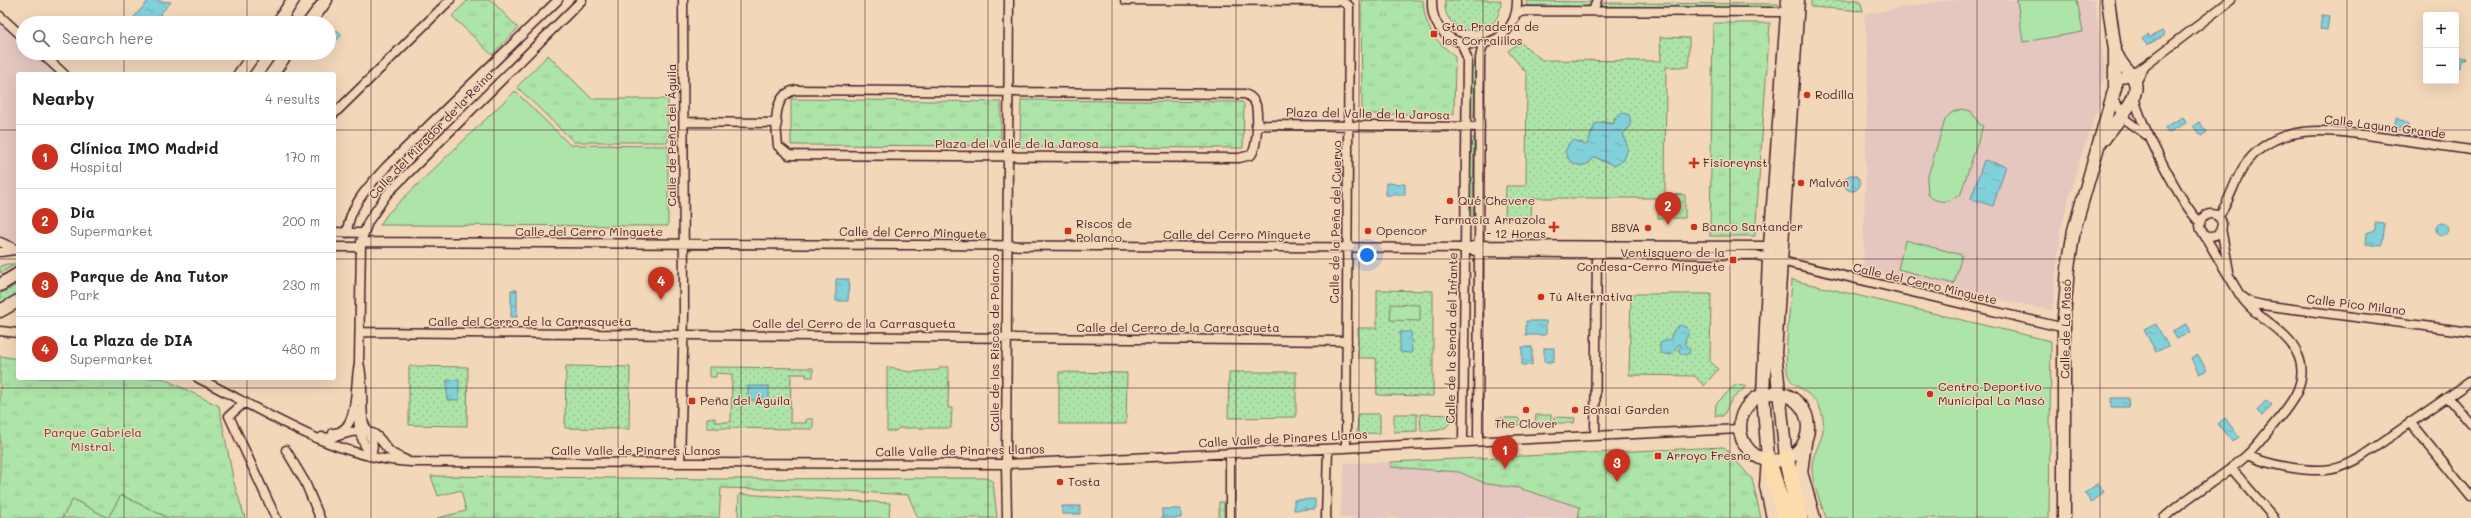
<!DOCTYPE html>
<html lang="en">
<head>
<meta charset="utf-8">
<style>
	:root { --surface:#fff; --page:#f6f6f6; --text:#222; --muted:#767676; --line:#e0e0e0; --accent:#c8321e }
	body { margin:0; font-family:Mali,sans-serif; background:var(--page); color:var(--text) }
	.controls { position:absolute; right:12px; top:12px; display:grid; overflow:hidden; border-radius:4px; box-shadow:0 4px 16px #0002 }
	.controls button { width:36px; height:36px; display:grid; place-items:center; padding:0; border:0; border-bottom:1px solid var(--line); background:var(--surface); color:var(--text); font:20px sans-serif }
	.you { position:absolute; left:1367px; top:255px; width:14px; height:14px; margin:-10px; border:3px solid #fff; border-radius:50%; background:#1a73e8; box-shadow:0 0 0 6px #1a73e833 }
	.badge { display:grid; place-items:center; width:26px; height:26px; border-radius:50%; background:var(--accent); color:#fff; font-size:13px; font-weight:700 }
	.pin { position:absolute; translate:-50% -33px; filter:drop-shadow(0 1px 2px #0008) }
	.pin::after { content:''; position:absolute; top:21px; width:14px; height:12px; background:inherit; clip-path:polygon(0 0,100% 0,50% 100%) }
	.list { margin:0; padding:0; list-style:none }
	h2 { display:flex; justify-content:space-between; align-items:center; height:52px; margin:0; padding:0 16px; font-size:17px }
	h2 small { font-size:13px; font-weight:400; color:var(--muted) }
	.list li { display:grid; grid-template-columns:26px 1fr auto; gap:12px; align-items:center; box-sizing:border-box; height:64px; padding:0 16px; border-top:1px solid var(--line) }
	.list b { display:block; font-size:15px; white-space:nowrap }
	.list p { margin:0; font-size:13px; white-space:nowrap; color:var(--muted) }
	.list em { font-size:13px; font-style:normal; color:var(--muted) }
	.icon { flex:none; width:22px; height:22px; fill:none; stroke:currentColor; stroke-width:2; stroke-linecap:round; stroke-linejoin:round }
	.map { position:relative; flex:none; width:2471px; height:518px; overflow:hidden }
	.search { position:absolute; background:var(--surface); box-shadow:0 4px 16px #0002; left:16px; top:16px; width:320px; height:44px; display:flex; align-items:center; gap:10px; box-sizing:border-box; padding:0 14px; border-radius:22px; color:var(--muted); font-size:15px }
	.panel { position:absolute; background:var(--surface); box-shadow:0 4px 16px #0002; left:16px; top:72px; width:320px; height:308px; border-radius:4px }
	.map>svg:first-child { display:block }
</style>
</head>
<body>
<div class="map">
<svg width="2471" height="518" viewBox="0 0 2471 518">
	<defs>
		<pattern id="grass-tufts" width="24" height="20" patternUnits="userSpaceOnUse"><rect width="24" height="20" fill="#ade4a8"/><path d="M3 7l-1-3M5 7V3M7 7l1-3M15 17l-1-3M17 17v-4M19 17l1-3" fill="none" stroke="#96c391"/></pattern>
		<pattern id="garden-dots" width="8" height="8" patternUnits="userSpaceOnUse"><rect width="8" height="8" fill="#ade4a8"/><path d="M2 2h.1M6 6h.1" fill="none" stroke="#96c391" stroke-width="1.8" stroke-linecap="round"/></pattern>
		<pattern id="water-ripples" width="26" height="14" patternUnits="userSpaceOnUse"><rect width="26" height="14" fill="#81d1db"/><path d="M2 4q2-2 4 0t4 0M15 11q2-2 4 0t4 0" fill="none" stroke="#71b3bc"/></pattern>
	</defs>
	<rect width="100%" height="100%" fill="#f2d7b9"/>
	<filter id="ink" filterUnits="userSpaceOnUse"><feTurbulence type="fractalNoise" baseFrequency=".025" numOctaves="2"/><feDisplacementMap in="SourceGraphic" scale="8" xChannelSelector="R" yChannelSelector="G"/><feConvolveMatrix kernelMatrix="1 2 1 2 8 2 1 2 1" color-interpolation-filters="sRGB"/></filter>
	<g filter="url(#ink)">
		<path fill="#e5c7bf" d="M1948 0H2094L2106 73 2099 91 2102 97 2078 165 2061 228 2052 311 1863 269 1868 55 1864 14Z
			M0 16 23 37V53H41L64 74H18V250L0 242Z
			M1391 462V467L1459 472 1487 484 1518 488 1580 507 1578 518H1340L1345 463Z"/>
		<path fill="url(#grass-tufts)" stroke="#7c826a" d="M468 0H491L518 28 492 55 452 16Z
			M1361 0H1423C1425 28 1433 39 1455 56L1454 114H1362Z
			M1526 1 1592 2 1588 7 1527 6Z
			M1603 3 1778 4V8H1602Z
			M1713 23H1770L1755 236H1710Z
			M548 55 592 99H668V142H574L517 87Z
			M791 99 1001 102V146L791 145Z
			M1021 100 1242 102 1244 104 1243 148 1020 147Z
			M0 356 18 359V378H162L219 406 234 483 245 518H168L121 495 108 518 73 499 62 518H0Z
			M1736 384 1746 387 1732 399 1723 416H1715L1716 404Z
			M1724 447 1752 479 1761 518H1578L1580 507 1518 488 1487 484 1459 472 1391 467V462Z
			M431 476 717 479 986 478 993 482 997 518H918L908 495 846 491 721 488 719 518H437L466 511 461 490 438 496Z"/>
		<path fill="url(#garden-dots)" stroke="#7c826a" fill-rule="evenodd" d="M1445 0H1501C1502 43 1440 38 1445 0Z
			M1811 0H1860L1863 11 1811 7Z
			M1660 37 1689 38V67H1666L1665 192 1668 194 1685 195V218H1658V201L1655 198H1532L1531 219 1505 220 1506 186H1526L1527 74 1508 51 1520 42 1542 60 1661 61ZM1615 117 1631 126 1623 134 1626 142 1605 162 1595 157 1588 164 1580 142 1585 145 1588 143 1595 124 1603 122 1613 124Z
			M1471 63H1475L1474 117H1471Z
			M1471 138H1474L1473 217H1470Z
			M7 264H16L0 273V266Z
			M18 284V294L0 304V294Z
			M1377 290 1433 291V396L1377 395 1376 358H1358V328H1377Z
			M1631 294H1711L1710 361 1718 369 1704 386 1695 376 1629 375Z
			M409 366 468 367 467 426 409 425Z
			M566 366 630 367 629 429 565 428Z
			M709 367 813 368V377H806V374H791L790 423H806V419H813V429L707 428V418H715V422H731L732 374 716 373V377H709Z
			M887 367C895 367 898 370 904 371 915 373 929 370 939 370L940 367H949L948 408H952L951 428H899L896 431H887Z
			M1059 372 1127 373 1126 424H1059Z
			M1229 372H1296V417L1228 418Z
			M1358 414H1380V433L1357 434Z
			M1394 414H1417V431L1394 432Z
			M1420 414 1452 415C1451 432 1434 431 1421 431Z
			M1536 415H1551V424L1535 423Z
			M1554 417 1575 418 1574 423H1554Z
			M1497 418H1518L1523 425 1497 424Z
			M1219 502H1224V518H1219Z"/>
		<path fill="#ade4a8" stroke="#7c826a" d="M2017 0H2077L2083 32 2023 42Z
			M515 91 570 145 668 146V226L380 225 388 213Z
			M1961 109 1971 111 1979 124 1983 126 1960 196 1957 195C1948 204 1937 203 1928 195L1927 179 1945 120 1951 113Z
			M1905 240 1962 255 1954 284 1898 269Z
			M1792 280 2051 341 2049 518H1826C1821 502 1811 483 1812 465 1813 450 1826 439 1823 418 1818 391 1792 389 1788 375 1783 356 1791 302 1792 280Z
			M1391 304 1420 305V321L1390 320Z
			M739 494 890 503 889 518H738Z
			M121 495 168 518H108Z
			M73 499 108 518H62Z"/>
		<path fill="url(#water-ripples)" stroke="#6b8a95" d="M149 0 171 2 160 14 162 17 157 23H140L134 17Z
			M2322 15 2329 16 2327 30 2320 29Z
			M337 30 342 35 332 45 329 39Z
			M2162 31 2165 35 2147 45 2142 39 2148 35 2150 37Z
			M2456 56 2465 58 2464 60H2461L2460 69 2456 68Z
			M1623 113 1629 115C1633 124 1629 128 1623 134L1628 148 1624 160 1615 166 1595 157C1587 166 1579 169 1569 160L1565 152 1569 143 1574 140 1585 145 1588 143 1595 124 1603 122 1613 124 1618 114Z
			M2183 117 2186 123 2168 133 2165 127Z
			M2396 117 2408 125 2409 129 2395 127Z
			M2199 122 2207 132 2201 136 2193 126Z
			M1984 160 2006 166 1993 206 1971 199Z
			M1844 183a8 8 0 1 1 16 0a8 8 0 1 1-16 0Z
			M1386 183 1405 184V195H1386Z
			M2436 229a6 6 0 1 1 12 0a6 6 0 1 1-12 0Z
			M2375 223 2385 224 2382 246 2366 244 2367 233 2375 230Z
			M836 279H849L848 301H836Z
			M511 290H517V317H511Z
			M1526 321H1546V335H1526Z
			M2156 324 2168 346 2156 352 2144 330Z
			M2186 324 2190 332 2177 339 2172 331Z
			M1680 325 1687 328 1689 333 1684 343 1690 349 1689 353 1686 355 1680 353 1679 350 1681 345 1679 344 1671 355 1660 353V343L1670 339 1674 330Z
			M1400 332H1411L1412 353 1400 352Z
			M1522 347H1532V365H1522Z
			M1544 348H1554V362H1544Z
			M2198 355 2207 370 2199 374 2191 359Z
			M447 380H459V400H447Z
			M748 386H769V400H748Z
			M2111 398H2128L2129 407H2111Z
			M2266 400 2272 405 2262 416 2257 411Z
			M2225 418 2239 437 2232 442 2218 424Z
			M2098 483 2104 492 2091 503 2085 493Z
			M1315 499V509L1294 510V500Z
			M1062 506H1080V514H1062Z
			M1162 509H1181V518H1162Z"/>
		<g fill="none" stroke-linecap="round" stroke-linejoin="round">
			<defs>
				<path id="street" d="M1125 0 1341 1 1349 6 1346 448
					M1432 0C1429 59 1519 59 1517 0
					M1593 11 1597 0
					M1516 13 1526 11 1791 12
					M0 16 23 37
					M1462 44 1467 58 1463 442
					M41 53 64 74
					M2145 66 2231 0
					M2116 81 2130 75 2145 66 2135 84
					M796 90 1245 94C1250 96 1254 99 1256 105 1258 115 1258 147 1251 155L1239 158 789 155 778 146C776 126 771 95 796 90Z
					M2134 95C2137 118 2183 208 2200 222
					M2114 97 2122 117 2148 136
					M334 114 450 0
					M684 122 777 123
					M1256 125 1480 127
					M2200 225a11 11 0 1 1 22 0a11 11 0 1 1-22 0Z
					M2218 217C2231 201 2234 177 2248 161 2283 118 2340 132 2387 138 2415 142 2443 146 2471 150
					M2221 228 2229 271
					M334 232 363 233
					M347 233C349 205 370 185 387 166L558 0
					M2203 233 2240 295
					M0 242 18 250
					M361 242 1465 248 1478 245 1770 246 1773 248
					M334 247H361
					M1465 248 1478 252 1755 255 2065 328
					M0 252 15 250
					M0 331 18 333
					M360 332 1347 341
					M198 378C265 411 335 459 411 462L1006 464 1740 429
					M2448 397 2471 424
					M245 402 229 416 276 518
					M358 412 359 431 369 456
					M2410 422 2471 497
					M333 433C360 433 354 383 359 364
					M1595 436 1597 254
					M322 437C337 440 347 430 361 431 381 431 381 445 392 453 396 456 402 458 406 460
					M1478 441 1480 58 1483 44
					M286 450 305 482 320 518
					M1230 454V518
					M2247 455C2268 465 2309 473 2332 469 2342 468 2350 463 2358 459L2471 381
					M369 456C380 443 364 431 363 419 361 399 364 381 359 362L361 242 368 222 387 194 582 0
					M680 463 684 314 683 0
					M2231 468 2274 518
					M1007 518 1006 464 1009 0
					M1326 518 1328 449
					M2164 518C2189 494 2222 479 2247 455 2255 448 2262 439 2269 430 2287 409 2312 383 2297 353 2287 331 2255 318 2240 295L2250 302 2262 305 2471 332"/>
				<path id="secondary" d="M278 23 293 0
					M309 23 326 0
					M240 74 255 53
					M272 74 287 53
					M2104 139C2112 126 2143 97 2134 80 2129 71 2121 65 2117 55
					M0 285 18 274
					M0 311 18 301
					M1740 427a34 34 0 1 1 68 0a34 34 0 1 1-68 0Z
					M1805 443 1801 472 1814 518
					M1786 458 1775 353 1798 0
					M1773 518 1766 486 1768 459 1763 395 1769 259 1788 0
					M2064 518V317L2068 268 2074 230 2115 88V50L2108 0"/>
				<path id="highway" d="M1786 458 1800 518
					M1768 459 1786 518"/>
			</defs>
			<use href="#street" stroke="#4a1f2b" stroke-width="11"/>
			<use href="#secondary" stroke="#4a1f2b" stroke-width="15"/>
			<use href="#highway" stroke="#4a1f2b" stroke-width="18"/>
			<use href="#street" stroke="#f2d7b9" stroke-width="8"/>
			<use href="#secondary" stroke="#f2d7b9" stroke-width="12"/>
			<use href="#highway" stroke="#fddcac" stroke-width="15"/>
		</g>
	</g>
	<path fill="none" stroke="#4a1f2b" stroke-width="1" stroke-opacity="0.55" d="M124 0V23M247 0V23M371 0V518M494 0V518M618 0V518M741 0V518M865 0V518M988 0V518M1112 0V518M1236 0V518M1359 0V518M1483 0V518M1606 0V518M1730 0V518M1853 0V518M1977 0V518M2100 0V518M2224 0V518M2347 0V518M124 53V74M247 53V74M0 130H18M334 130H2471M0 259H18M334 259H2471M124 378V518M247 378V518M0 388H2471"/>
	<g fill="#c8321e" stroke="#f2d7b9" stroke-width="1.5">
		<rect x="1430" y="30" width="8" height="8" rx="2"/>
		<circle cx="1807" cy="95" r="4"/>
		<path d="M1692 157h4v4h4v4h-4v4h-4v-4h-4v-4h4z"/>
		<circle cx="1801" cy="183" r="4"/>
		<circle cx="1450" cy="201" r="4"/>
		<path d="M1552 221h4v4h4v4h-4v4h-4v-4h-4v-4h4z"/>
		<circle cx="1694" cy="227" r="4"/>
		<circle cx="1648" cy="228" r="4"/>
		<rect x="1064" y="227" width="8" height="8" rx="2"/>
		<circle cx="1368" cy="231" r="4"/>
		<rect x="1729" y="256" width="8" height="8" rx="2"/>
		<circle cx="1541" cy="297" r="4"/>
		<circle cx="1930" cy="394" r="4"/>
		<rect x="688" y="397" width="8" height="8" rx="2"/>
		<circle cx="1526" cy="410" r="4"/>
		<circle cx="1575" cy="410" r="4"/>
		<rect x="1654" y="452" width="8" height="8" rx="2"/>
		<circle cx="1060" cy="482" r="4"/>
	</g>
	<g text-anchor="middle" stroke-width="3" stroke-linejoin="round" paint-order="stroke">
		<g font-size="12" fill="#4a1f2b" stroke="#f2d7b9" text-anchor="start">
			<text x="1442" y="31">Gta. Pradera de<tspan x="1442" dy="14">los Corralillos</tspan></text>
			<text x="1815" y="99">Rodilla</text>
			<text x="1703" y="167">Fisioreynst</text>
			<text x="1809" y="187">Malvón</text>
			<text x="1458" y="205">Qué Chevere</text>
			<text x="1546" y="224" text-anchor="end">Farmacia Arrazola<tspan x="1546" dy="14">- 12 Horas</tspan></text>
			<text x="1076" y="228">Riscos de<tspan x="1076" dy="14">Polanco</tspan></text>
			<text x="1702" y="231">Banco Santander</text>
			<text x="1640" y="232" text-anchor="end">BBVA</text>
			<text x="1376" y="235">Opencor</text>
			<text x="1725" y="257" text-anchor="end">Ventisquero de la<tspan x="1725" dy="14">Condesa-Cerro Minguete</tspan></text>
			<text x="1549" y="301">Tú Alternativa</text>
			<text x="1938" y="391">Centro Deportivo<tspan x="1938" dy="14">Municipal La Masó</tspan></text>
			<text x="700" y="405">Peña del Águila</text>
			<text x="1583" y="414">Bonsai Garden</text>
			<text x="1526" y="428" text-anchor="middle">The Clover</text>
			<text x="1666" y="460">Arroyo Fresno</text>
			<text x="1068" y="486">Tosta</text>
		</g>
		<g font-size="12" fill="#4a1f2b" stroke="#f2d7b9">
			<text transform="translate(1368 114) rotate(1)" y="4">Plaza del Valle de la Jarosa</text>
			<text transform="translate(2385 127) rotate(7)" y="4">Calle Laguna Grande</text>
			<text transform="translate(431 135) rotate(-46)" y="4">Calle del Mirador de la Reina</text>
			<text transform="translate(672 135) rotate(-90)" y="4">Calle de Peña del Águila</text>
			<text x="1017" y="148">Plaza del Valle de la Jarosa</text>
			<text transform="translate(1336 222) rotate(-89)" y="4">Calle de la Peña del Cuervo</text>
			<text x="589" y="236">Calle del Cerro Minguete</text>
			<text transform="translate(913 233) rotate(1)" y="4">Calle del Cerro Minguete</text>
			<text x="1237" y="239">Calle del Cerro Minguete</text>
			<text transform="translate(1925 284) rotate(13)" y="4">Calle del Cerro Minguete</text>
			<text transform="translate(2356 305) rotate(7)" y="4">Calle Pico Milano</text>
			<text x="530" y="326">Calle del Cerro de la Carrasqueta</text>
			<text x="854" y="328">Calle del Cerro de la Carrasqueta</text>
			<text x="1178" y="332">Calle del Cerro de la Carrasqueta</text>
			<text transform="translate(2066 329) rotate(-89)" y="4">Calle de La Masó</text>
			<text transform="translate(1452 338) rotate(-89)" y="4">Calle de la Senda del Infante</text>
			<text transform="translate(995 343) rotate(-90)" y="4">Calle de los Riscos de Polanco</text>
			<text transform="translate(1283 439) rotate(-3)" y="4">Calle Valle de Pinares Llanos</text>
			<text x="636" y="455">Calle Valle de Pinares Llanos</text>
			<text transform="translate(960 451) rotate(-1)" y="4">Calle Valle de Pinares Llanos</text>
		</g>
		<g font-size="12" fill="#593d3e" stroke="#f2d7b9">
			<text x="93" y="437">Parque Gabriela<tspan x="93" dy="14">Mistral.</tspan></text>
		</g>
	</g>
</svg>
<div class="controls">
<button>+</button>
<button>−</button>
</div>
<div class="you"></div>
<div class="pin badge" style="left:1505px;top:469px">1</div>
<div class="pin badge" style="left:1668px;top:225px">2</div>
<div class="pin badge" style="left:1617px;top:482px">3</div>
<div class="pin badge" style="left:661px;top:300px">4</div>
<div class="search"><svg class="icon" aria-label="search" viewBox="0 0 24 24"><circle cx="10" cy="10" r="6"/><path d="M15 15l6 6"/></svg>Search here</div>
<section class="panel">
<h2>Nearby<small>4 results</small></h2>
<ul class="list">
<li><span class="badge">1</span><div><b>Clínica IMO Madrid</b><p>Hospital</p></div><em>170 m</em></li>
<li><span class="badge">2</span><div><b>Dia</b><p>Supermarket</p></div><em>200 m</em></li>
<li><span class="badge">3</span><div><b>Parque de Ana Tutor</b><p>Park</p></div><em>230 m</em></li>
<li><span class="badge">4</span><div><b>La Plaza de DIA</b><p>Supermarket</p></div><em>480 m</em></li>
</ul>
</section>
</div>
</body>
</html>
